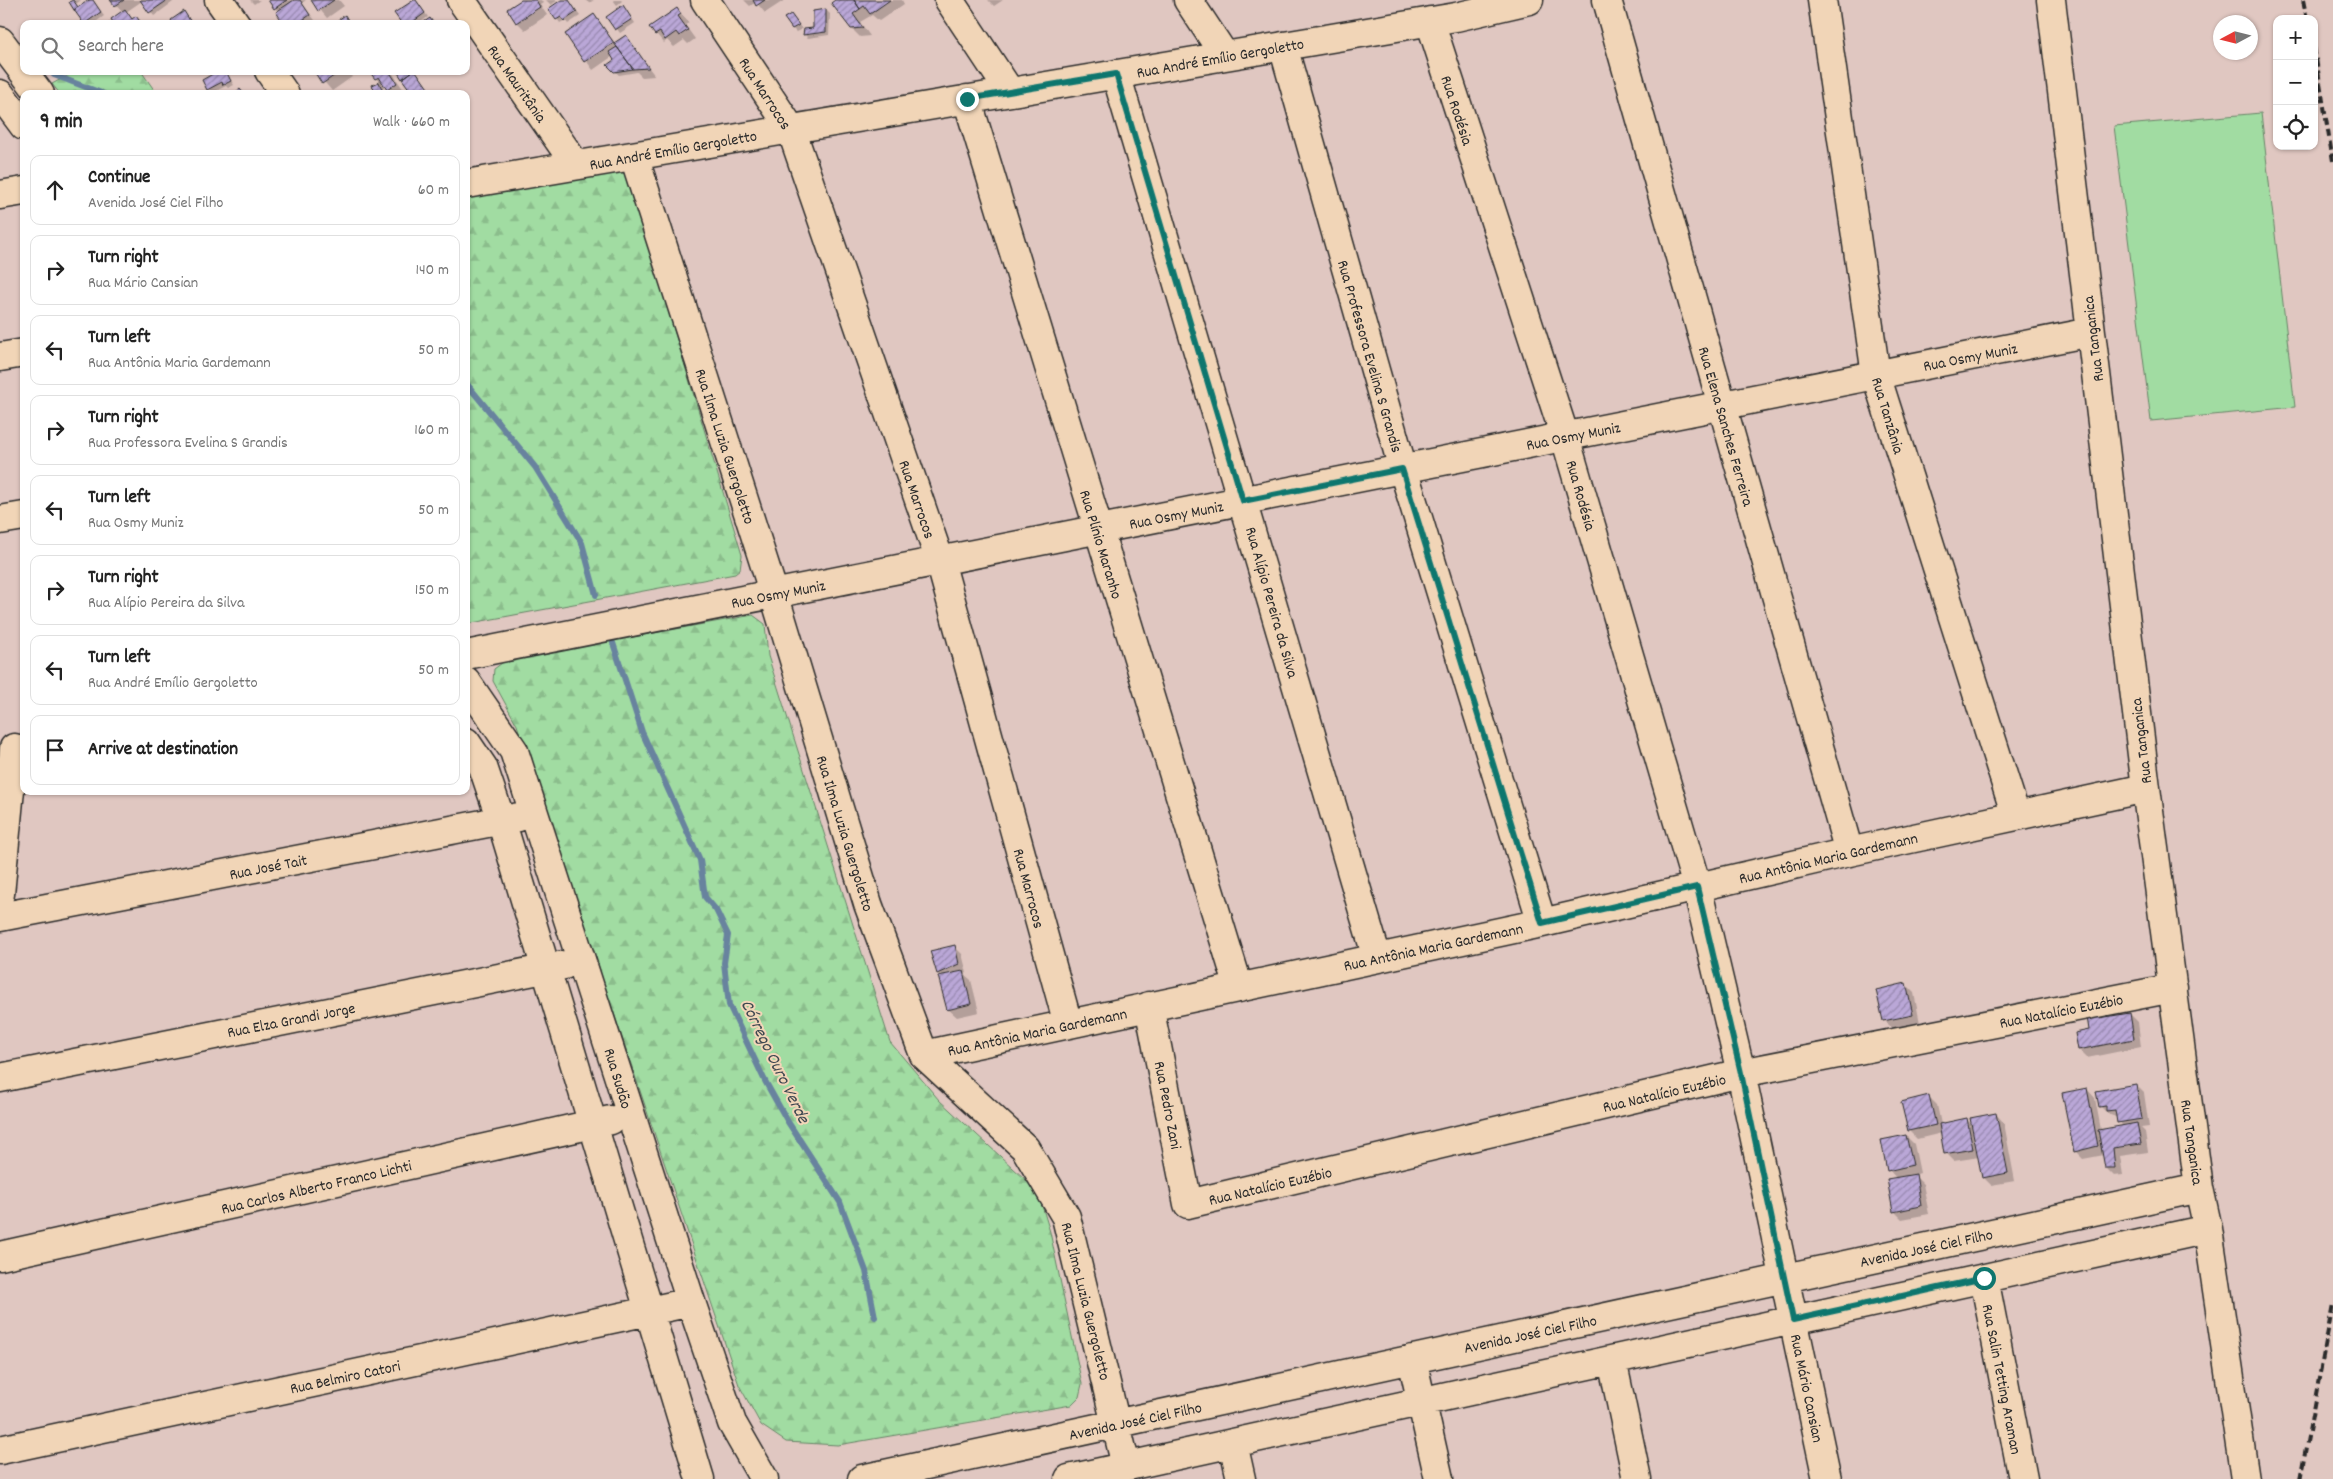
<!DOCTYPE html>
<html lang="en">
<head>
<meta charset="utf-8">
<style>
	:root { --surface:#fff; --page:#f6f6f6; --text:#222; --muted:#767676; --line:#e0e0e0 }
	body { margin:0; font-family:Dekko,sans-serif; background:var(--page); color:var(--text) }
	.controls { position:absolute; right:15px; top:15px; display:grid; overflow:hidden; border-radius:10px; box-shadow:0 1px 4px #0004 }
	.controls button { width:45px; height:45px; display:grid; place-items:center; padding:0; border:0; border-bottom:1px solid var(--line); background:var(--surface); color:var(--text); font:25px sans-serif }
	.compass { position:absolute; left:2213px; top:15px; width:45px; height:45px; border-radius:50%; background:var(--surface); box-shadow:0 1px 4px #0004; rotate:263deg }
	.stop { position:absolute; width:15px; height:15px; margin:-11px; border:4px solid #0f766e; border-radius:50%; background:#fff }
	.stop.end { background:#0f766e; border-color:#fff; box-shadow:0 1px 5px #0008 }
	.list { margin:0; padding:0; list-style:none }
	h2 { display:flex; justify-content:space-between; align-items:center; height:65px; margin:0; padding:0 20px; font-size:21px }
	h2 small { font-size:16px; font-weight:400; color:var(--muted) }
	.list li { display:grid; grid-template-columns:32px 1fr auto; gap:15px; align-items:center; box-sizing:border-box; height:70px; margin:0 10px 10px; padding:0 10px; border:1px solid var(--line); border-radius:10px }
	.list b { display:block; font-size:19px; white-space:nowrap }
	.list p { margin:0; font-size:16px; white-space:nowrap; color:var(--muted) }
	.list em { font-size:16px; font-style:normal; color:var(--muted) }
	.icon { flex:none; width:28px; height:28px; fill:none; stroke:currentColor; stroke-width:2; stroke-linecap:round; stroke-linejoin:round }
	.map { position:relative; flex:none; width:2333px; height:1479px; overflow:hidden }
	.search { position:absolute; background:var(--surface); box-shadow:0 1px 4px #0004; left:20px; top:20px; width:450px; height:55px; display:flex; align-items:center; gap:12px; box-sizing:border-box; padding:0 18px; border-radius:10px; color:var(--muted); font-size:19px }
	.panel { position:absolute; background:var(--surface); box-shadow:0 1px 4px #0004; left:20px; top:90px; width:450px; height:705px; border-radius:10px }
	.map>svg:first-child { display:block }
</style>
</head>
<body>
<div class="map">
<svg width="2333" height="1479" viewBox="0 0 2333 1479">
	<defs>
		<pattern id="forest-firs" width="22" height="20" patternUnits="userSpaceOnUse" patternTransform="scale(1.25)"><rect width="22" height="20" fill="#a1dca2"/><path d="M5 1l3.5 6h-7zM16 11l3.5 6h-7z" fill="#8bbd8c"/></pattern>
		<pattern id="building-hatch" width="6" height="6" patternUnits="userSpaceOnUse" patternTransform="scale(1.25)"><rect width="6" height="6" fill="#baa7d7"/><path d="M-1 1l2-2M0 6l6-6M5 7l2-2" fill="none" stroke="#9788af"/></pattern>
	</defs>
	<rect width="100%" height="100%" fill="#e0c7c1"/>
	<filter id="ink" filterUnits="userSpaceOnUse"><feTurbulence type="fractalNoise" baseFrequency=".02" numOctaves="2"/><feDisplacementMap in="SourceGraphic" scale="10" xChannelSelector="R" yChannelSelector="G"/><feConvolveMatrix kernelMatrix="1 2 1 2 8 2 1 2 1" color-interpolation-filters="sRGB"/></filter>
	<g filter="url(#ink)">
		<path fill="url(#forest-firs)" stroke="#668466" d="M76 71H141L157 94H60L52 84Z
			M620 170 627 174 742 555 740 570 735 574 466 624V192Z
			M753 615 765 624 768 656 890 1042 939 1100 1025 1179 1040 1199 1050 1232 1082 1384 1079 1397 1071 1405 838 1445 786 1442 761 1425 739 1385 517 725 493 681 494 669 506 660Z"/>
		<path fill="#a1dca2" stroke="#668466" d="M2261 113 2295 407 2151 421 2114 126Z"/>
		<path fill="#0003" d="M75 0H81L76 4 79 8 95 4 104 16 93 24H85L71 2Z
			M112 0H172L173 2 154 16 142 1 126 12 133 20 141 24H107L123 12Z
			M250 0H260L254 4Z
			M270 0H306L302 3 317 23 286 24Z
			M312 0H339L344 6 327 18Z
			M523 0H541L543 3 540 5 547 15 525 30 517 22Z
			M546 0H558L551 5Z
			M563 0H568L580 16 568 24 565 20 560 23 550 9Z
			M585 0H594L589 3Z
			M613 0H621L622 1 617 5Z
			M744 0H785L765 13 756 2 750 6Z
			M837 0H902L904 4 879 21 872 15 860 22 870 36 860 37 852 29Z
			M988 0H1003L994 6Z
			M419 4 428 17 418 24H403Z
			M677 9 689 23 685 25 695 39 688 44 684 40 674 47 667 40 664 43 651 28Z
			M826 10 830 14 829 35 808 38 805 35 815 29Z
			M627 11 635 23 620 33 608 17Z
			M791 15 802 29 796 32 793 29Z
			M594 16 615 43 625 36 655 76 642 77 637 72 619 75 609 66 616 61 613 56 593 70 567 34Z
			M225 71 234 85 228 88 226 86 212 93 203 81Z
			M315 71H348L352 77 332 91Z
			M364 71H391L405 92 393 94 386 85 382 88 385 94H377L374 86 380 83 371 72 367 74Z
			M954 946 962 954 967 973 964 974 971 980 979 1012 957 1017 948 1009 941 977 938 974Z
			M1906 985 1914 993 1920 1023 1893 1029 1885 1021 1878 991Z
			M2130 1014 2138 1022 2141 1047 2087 1058 2079 1050 2098 1017 2101 1019Z
			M2136 1085 2144 1093 2149 1127 2141 1128 2145 1132 2148 1152 2120 1156 2123 1175 2114 1176 2106 1168 2104 1155 2083 1159 2075 1151 2087 1089 2095 1098 2101 1130 2123 1127 2118 1118 2108 1114 2100 1106Z
			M1929 1097 1937 1105 1941 1124 1967 1120 1972 1125 1996 1114 2004 1123 2015 1181 1991 1185 1983 1177 1979 1157 1954 1161 1946 1153 1942 1133 1917 1139 1909 1131Z
			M1906 1136 1914 1144 1920 1173 1914 1175 1923 1184 1929 1214 1902 1219 1894 1211 1897 1179 1889 1170Z"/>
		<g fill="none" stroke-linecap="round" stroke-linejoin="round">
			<path stroke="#67839e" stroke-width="6" d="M54 75 104 94
				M466 383 535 467 582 543 596 595
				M613 643 642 732 700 860 705 897 716 910 728 935 724 963 729 1005 765 1081 788 1122 840 1202 866 1271 875 1317"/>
		</g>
		<path fill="url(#building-hatch)" stroke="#2b2b2b" d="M73 0 78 7 74 10 69 2Z
			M89 0H93L101 12 84 24 74 10Z
			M110 0H124L115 6Z
			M140 0H168L149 13Z
			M268 0H287L274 9Z
			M294 0H300L310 15 297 24H284L276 12Z
			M311 0H334L318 11Z
			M414 0H416L425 13 410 24H402L394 13Z
			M521 0H536L540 7 516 23 507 9Z
			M561 0H569L577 12 564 21 561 17 556 20 548 9Z
			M753 0H765L756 6Z
			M835 0H854L860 9 853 14 863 28 851 29 831 3Z
			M854 0H890L870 14 864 6 860 9Z
			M623 5 632 19 615 30 606 17Z
			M677 8 681 14 678 16 688 30 679 36 676 32 665 40 660 32 655 35 649 27Z
			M125 9 132 19 136 16 142 24H114L111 19Z
			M826 9V32L803 35 804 29 813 28V11Z
			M184 11 192 24H173L171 20Z
			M594 14 614 43 584 62 565 34Z
			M791 14 799 25 792 29 784 18Z
			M345 15 350 24H340L338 20Z
			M430 18 434 24H421Z
			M626 35 649 68 633 69 614 43Z
			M617 47 633 69 614 72 607 65 614 60 609 52Z
			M218 71H226L231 81 223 85 222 82 207 90 202 80Z
			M314 71H341L322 84Z
			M369 71H389L397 83 387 90 379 77 375 79Z
			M397 71H413L402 79Z
			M413 71H416L432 94H413L402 79Z
			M379 82 384 94H376L372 85Z
			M240 89 244 94H234Z
			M955 945 959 964 937 974 930 951Z
			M963 971 971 1004 947 1010 938 976Z
			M1906 983 1913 1015 1883 1021 1876 990Z
			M2130 1013 2134 1039 2078 1050 2075 1033 2089 1030 2087 1017 2098 1015 2099 1018Z
			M2136 1084 2142 1119 2117 1123 2115 1110 2106 1111V1106L2099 1107 2096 1091Z
			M2087 1088 2098 1146 2074 1152 2062 1093Z
			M1929 1095 1936 1125 1908 1131 1901 1102Z
			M1996 1113 2008 1173 1982 1178 1970 1118Z
			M1967 1118 1973 1149 1944 1154 1939 1124Z
			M2137 1123 2141 1144 2113 1148 2115 1168H2105L2098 1130Z
			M1906 1135 1913 1165 1887 1171 1881 1140Z
			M1916 1174 1921 1206 1893 1212 1887 1179Z"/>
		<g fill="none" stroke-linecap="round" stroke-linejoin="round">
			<defs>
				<path id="minor" d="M219 0 236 24
					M461 0 576 165
					M705 0 791 129 940 561 1068 1024
					M949 0 1010 92
					M1188 0 1225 56
					M1607 0 1849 852
					M1822 0 1876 375 2016 816
					M2051 0 2146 788 2199 1188 2208 1229 2245 1479
					M1430 21 1565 437 1697 887 1741 1073 1827 1479
					M0 41 40 94
					M1283 46 1403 469 1542 923
					M269 71 285 94
					M1116 74 1377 958
					M0 94 24 126
					M967 99 1239 988
					M634 156 774 594 868 904 924 1055 1025 1148 1066 1217 1126 1466
					M466 184 1456 17 1529 0
					M0 195 24 191
					M0 357 24 353
					M0 520 24 516
					M466 655 2091 332
					M466 681 514 751 691 1302 732 1423 764 1479
					M466 742 483 767 501 820 700 1479
					M0 894 14 748
					M0 917 519 817
					M1149 1006 1188 1204 1741 1073 2173 988
					M924 1055 1542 923 1849 852 2146 788
					M0 1078 564 965
					M0 1256 611 1120
					M1984 1278 2023 1479
					M1412 1359 1439 1479
					M1612 1360 1637 1479
					M1233 1443 1241 1479
					M0 1450 691 1302
					M862 1479 2199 1188
					M1069 1479 2208 1229"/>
			</defs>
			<use href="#minor" stroke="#2b2b2b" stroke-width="31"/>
			<use href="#minor" stroke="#f1d5b7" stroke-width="28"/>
			<path stroke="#2b2b2b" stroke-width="4" stroke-dasharray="8 4" stroke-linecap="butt" d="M2303 0 2307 19
				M2314 47 2333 161
				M2300 1479 2333 1304"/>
		</g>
	</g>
	<g fill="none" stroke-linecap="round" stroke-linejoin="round" filter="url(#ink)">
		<path stroke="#0f766e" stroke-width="6" d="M967 99 1116 74 1243 501 1402 469 1542 923 1697 887 1741 1073 1793 1320 1984 1278"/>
	</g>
	<g text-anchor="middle" stroke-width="4" stroke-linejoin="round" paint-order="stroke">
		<g font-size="16" fill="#2b2b2b" stroke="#f1d5b7">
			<text transform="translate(1220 57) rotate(-10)" y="6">Rua André Emílio Gergoletto</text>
			<text transform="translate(518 83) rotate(55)" y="6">Rua Mauritânia</text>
			<text transform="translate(766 93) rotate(57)" y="6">Rua Marrocos</text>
			<text transform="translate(1458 110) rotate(72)" y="6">Rua Rodésia</text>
			<text transform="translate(673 149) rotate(-10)" y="6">Rua André Emílio Gergoletto</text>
			<text transform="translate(2092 339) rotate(-97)" y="6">Rua Tanganica</text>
			<text transform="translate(1371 356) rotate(74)" y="6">Rua Professora Evelina S Grandis</text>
			<text transform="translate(1970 356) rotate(-11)" y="6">Rua Osmy Muniz</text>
			<text transform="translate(1889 415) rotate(73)" y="6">Rua Tanzânia</text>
			<text transform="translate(1727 426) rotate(74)" y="6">Rua Elena Sanches Ferreira</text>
			<text transform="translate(1573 435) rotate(-11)" y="6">Rua Osmy Muniz</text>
			<text transform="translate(726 446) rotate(72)" y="6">Rua Ilma Luzia Guergoletto</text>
			<text transform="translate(1582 495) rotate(74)" y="6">Rua Rodésia</text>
			<text transform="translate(918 499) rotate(71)" y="6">Rua Marrocos</text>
			<text transform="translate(1176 514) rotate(-11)" y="6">Rua Osmy Muniz</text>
			<text transform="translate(1102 544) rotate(73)" y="6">Rua Plínio Maranho</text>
			<text transform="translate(778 593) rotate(-11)" y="6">Rua Osmy Muniz</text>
			<text transform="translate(1273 602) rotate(74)" y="6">Rua Alípio Pereira da Silva</text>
			<text transform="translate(2140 741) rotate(-97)" y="6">Rua Tanganica</text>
			<text transform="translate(846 833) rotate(73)" y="6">Rua Ilma Luzia Guergoletto</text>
			<text transform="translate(1828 857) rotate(-13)" y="6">Rua Antônia Maria Gardemann</text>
			<text transform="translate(268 866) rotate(-11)" y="6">Rua José Tait</text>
			<text transform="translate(1030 888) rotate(75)" y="6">Rua Marrocos</text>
			<text transform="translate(1433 946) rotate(-12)" y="6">Rua Antônia Maria Gardemann</text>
			<text transform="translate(2061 1010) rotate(-11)" y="6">Rua Natalício Euzébio</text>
			<text transform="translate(291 1019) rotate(-11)" y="6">Rua Elza Grandi Jorge</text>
			<text transform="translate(1037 1031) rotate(-12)" y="6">Rua Antônia Maria Gardemann</text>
			<text transform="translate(619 1078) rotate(73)" y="6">Rua Sudão</text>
			<text transform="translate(1664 1092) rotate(-13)" y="6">Rua Natalício Euzébio</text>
			<text transform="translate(1169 1105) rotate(79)" y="6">Rua Pedro Zani</text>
			<text transform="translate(2193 1142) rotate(82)" y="6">Rua Tanganica</text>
			<text transform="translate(1270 1185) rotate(-13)" y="6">Rua Natalício Euzébio</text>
			<text transform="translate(316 1186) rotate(-13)" y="6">Rua Carlos Alberto Franco Lichti</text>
			<text transform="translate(1926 1247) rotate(-12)" y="6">Avenida José Ciel Filho</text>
			<text transform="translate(1087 1301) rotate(76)" y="6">Rua Ilma Luzia Guergoletto</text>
			<text transform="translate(1530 1333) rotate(-12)" y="6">Avenida José Ciel Filho</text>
			<text transform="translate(345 1376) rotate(-12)" y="6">Rua Belmiro Catori</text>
			<text transform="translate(2003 1379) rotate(79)" y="6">Rua Salin Tetting Araman</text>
			<text transform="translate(1808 1388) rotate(78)" y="6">Rua Mário Cansian</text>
			<text transform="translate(1135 1420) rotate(-12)" y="6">Avenida José Ciel Filho</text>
		</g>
		<g font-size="18" font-style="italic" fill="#3f4851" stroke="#f1d5b7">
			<text transform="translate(776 1061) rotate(64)" y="6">Córrego Ouro Verde</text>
		</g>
	</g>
</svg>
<div class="controls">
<button>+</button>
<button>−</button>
<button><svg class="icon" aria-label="locate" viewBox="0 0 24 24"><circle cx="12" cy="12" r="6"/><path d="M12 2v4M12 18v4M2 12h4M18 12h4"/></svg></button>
</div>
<svg class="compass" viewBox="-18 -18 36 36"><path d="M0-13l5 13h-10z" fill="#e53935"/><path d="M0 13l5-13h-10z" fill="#767676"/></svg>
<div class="stop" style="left:1984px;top:1278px"></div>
<div class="stop end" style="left:967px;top:99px"></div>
<div class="search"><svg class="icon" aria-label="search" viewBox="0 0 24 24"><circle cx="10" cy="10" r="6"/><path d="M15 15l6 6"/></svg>Search here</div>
<section class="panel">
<h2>9 min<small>Walk · 660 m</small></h2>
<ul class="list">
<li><svg class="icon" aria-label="ahead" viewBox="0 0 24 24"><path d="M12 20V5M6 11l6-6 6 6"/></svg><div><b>Continue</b><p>Avenida José Ciel Filho</p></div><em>60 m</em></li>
<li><svg class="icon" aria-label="right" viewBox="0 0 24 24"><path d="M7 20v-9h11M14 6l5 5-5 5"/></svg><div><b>Turn right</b><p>Rua Mário Cansian</p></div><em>140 m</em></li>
<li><svg class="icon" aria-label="left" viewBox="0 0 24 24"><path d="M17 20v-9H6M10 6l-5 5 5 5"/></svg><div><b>Turn left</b><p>Rua Antônia Maria Gardemann</p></div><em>50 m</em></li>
<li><svg class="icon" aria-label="right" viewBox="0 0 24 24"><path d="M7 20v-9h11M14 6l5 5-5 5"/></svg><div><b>Turn right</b><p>Rua Professora Evelina S Grandis</p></div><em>160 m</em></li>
<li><svg class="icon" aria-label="left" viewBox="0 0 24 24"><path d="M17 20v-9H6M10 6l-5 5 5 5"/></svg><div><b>Turn left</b><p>Rua Osmy Muniz</p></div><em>50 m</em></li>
<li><svg class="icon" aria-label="right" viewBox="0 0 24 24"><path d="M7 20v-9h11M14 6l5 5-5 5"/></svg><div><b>Turn right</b><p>Rua Alípio Pereira da Silva</p></div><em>150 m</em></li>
<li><svg class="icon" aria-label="left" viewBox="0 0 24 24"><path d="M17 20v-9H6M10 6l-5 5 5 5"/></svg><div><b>Turn left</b><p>Rua André Emílio Gergoletto</p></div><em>50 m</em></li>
<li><svg class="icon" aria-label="arrive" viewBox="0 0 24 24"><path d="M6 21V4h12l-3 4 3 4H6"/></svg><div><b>Arrive at destination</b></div></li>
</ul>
</section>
</div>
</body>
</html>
